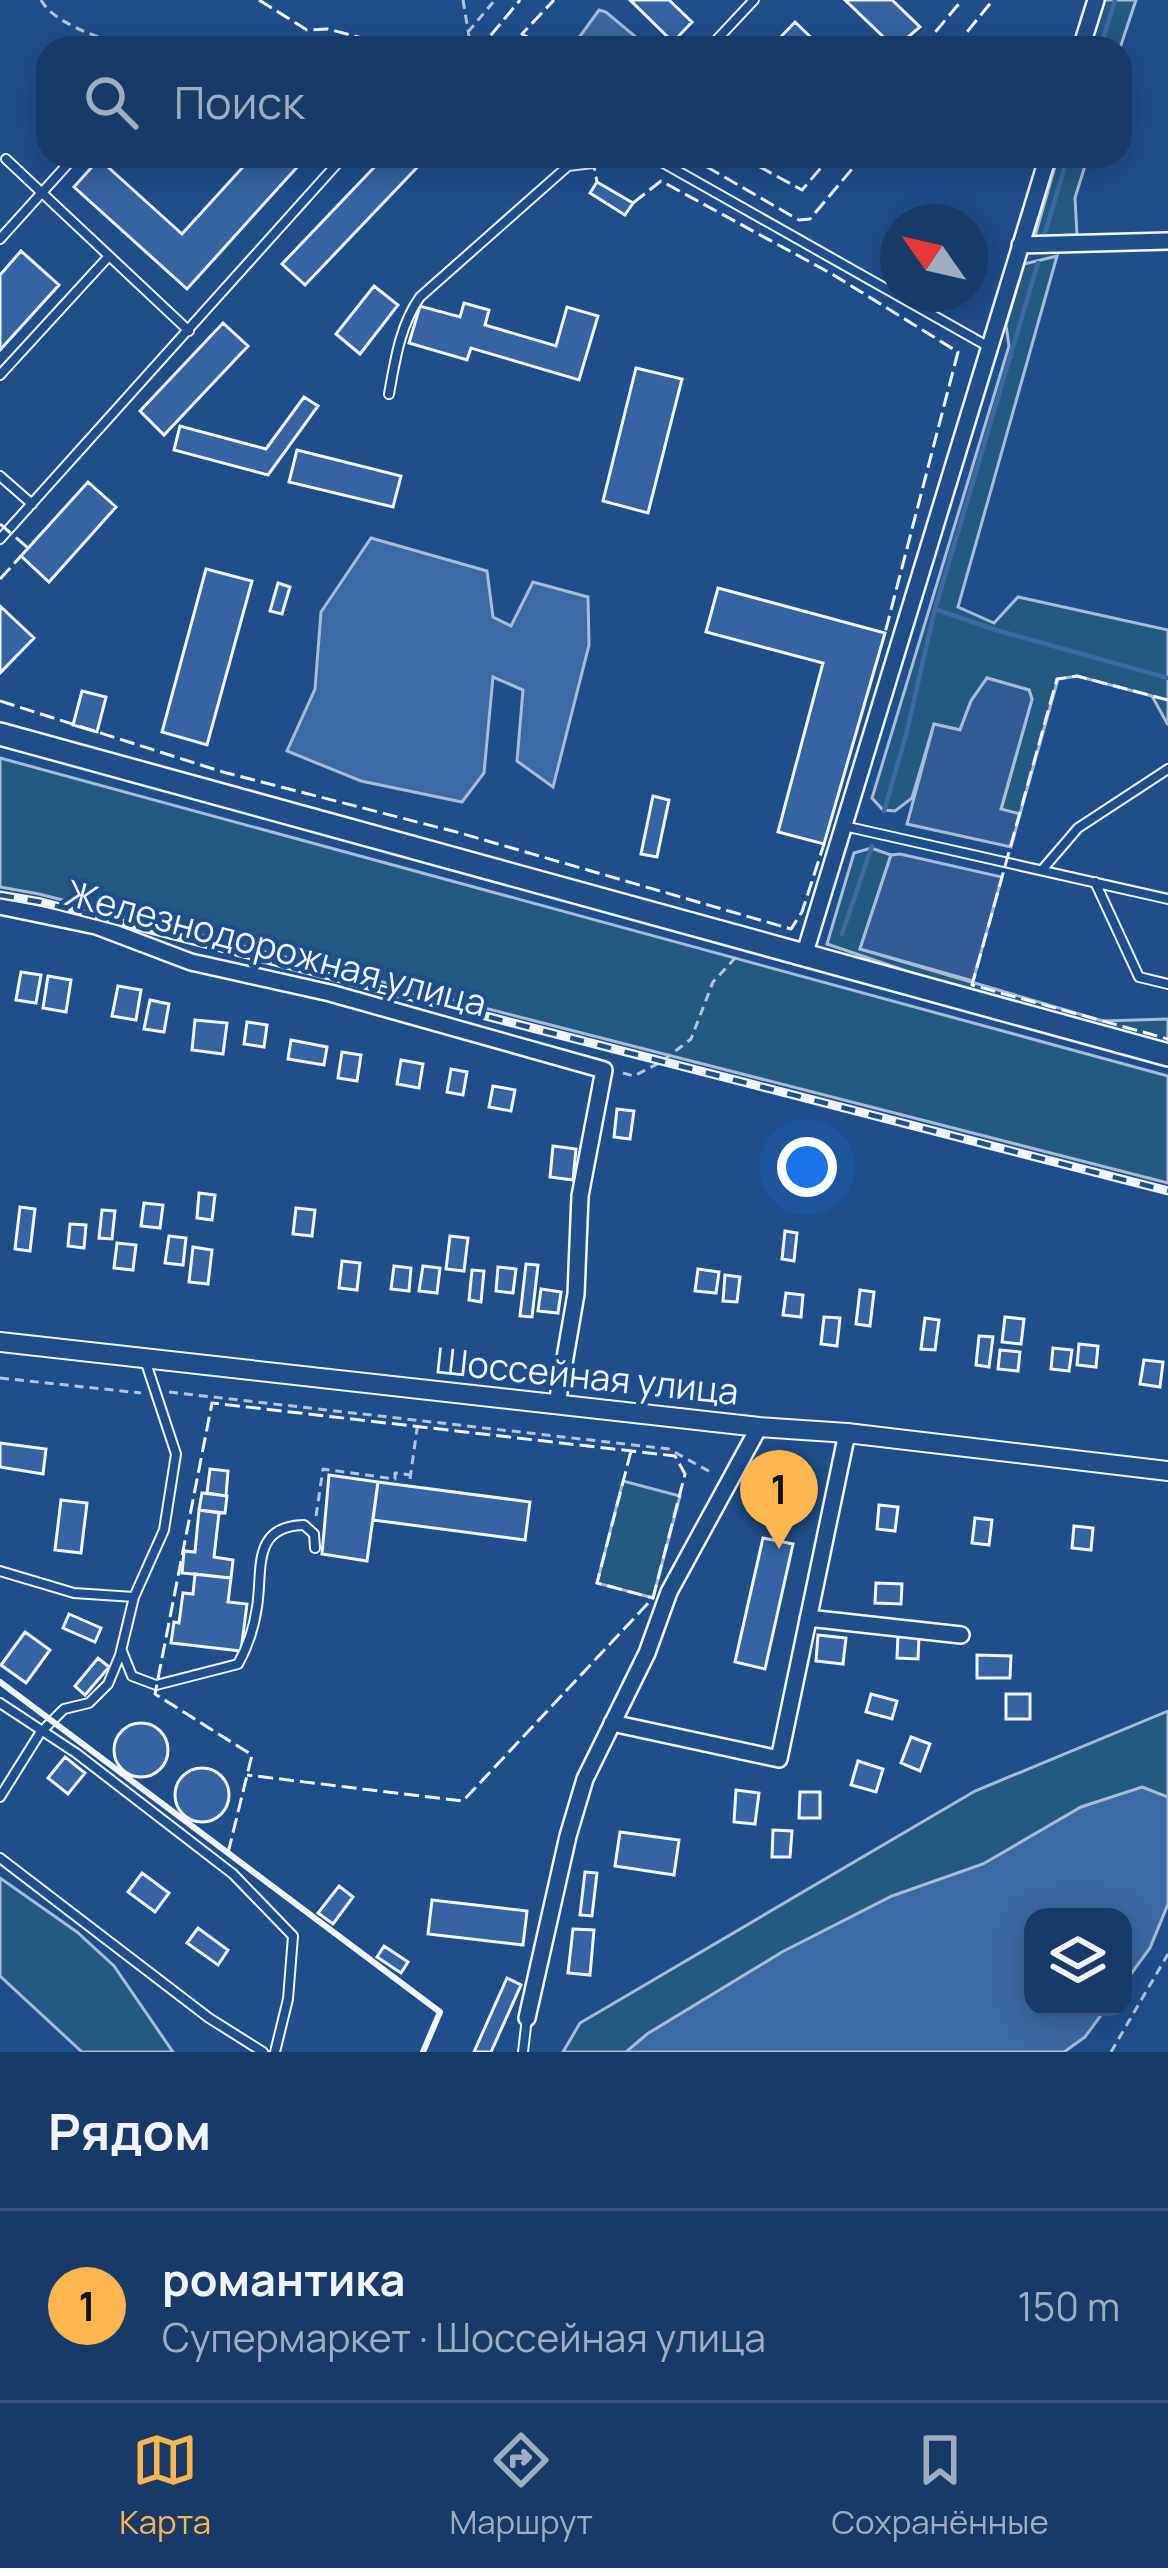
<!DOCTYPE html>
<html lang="ru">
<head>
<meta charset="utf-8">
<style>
	:root { --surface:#173a69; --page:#244571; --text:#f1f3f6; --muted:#9eadc0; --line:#36547d; --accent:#ffb74d }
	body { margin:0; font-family:Manrope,sans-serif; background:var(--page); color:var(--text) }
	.controls { position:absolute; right:36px; bottom:36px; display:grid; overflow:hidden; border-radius:24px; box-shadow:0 6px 30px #0003 }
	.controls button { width:108px; height:108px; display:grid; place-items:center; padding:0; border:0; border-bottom:3px solid var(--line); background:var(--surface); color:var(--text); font:60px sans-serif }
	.compass { position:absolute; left:880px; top:204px; width:108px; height:108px; border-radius:50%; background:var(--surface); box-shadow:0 6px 30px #0003; rotate:304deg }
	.you { position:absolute; left:807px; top:1167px; width:42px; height:42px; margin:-30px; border:9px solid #fff; border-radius:50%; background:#1a73e8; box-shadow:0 0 0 18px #1a73e833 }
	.badge { display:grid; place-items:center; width:78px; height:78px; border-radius:50%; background:var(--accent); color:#111; font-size:39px; font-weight:700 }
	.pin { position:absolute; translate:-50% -99px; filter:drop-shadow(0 3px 6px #0008) }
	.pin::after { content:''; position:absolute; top:63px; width:42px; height:36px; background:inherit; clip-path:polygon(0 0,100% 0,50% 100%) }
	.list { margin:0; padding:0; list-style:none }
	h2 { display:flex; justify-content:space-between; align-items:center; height:156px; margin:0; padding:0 48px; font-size:51px }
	h2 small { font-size:39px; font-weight:400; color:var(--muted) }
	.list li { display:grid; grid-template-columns:78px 1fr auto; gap:36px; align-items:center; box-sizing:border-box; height:192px; padding:0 48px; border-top:3px solid var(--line) }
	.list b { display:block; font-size:45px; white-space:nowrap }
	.list p { margin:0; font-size:39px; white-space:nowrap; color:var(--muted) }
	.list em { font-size:39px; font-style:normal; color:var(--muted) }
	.icon { flex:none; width:66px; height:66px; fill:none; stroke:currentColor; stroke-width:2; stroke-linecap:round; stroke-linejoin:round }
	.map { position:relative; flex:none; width:1168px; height:2052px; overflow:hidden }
	.search { position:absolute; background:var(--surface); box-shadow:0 6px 30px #0003; left:36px; right:36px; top:36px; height:132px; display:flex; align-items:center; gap:30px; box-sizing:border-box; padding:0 42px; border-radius:36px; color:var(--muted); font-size:45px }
	.sheet { height:348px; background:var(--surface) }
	nav { display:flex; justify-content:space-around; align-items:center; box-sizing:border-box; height:168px; border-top:3px solid var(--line); background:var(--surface); font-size:33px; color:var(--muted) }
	nav a { display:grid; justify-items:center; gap:6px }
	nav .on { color:var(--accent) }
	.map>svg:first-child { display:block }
</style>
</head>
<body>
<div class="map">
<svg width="1168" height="2052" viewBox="0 0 1168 2052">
	<rect width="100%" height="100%" fill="#1f4e8c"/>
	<path fill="#245a82" stroke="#a8bbd7" stroke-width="3" d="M1103 0H1136L1120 48H1089Z
		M1058 156H1088L1075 198 1077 235 1035 236Z
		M1057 256 958 607 994 623 1018 597 1168 630V725L1152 696 1077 676 1058 679 1020 814 1001 810 1032 699 1029 690 987 678 971 701 960 730 934 724 912 798 895 811 883 810 872 798 1009 346 1006 325 1024 264Z
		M0 758 1168 1076V1183L39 894 0 887Z
		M871 848 891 855 860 949 1103 1021 1168 1019V1046L924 977 827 944 854 853Z
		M623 1481 680 1496 653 1598 597 1583Z
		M1168 1711V1800L656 2052H563L580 2023 975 1791Z
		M0 1878 77 1932 114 1966 173 2052H82L0 1976Z"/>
	<path fill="#305b95" stroke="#a8bbd7" stroke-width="3" d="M987 678 1029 690 1032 699 1001 809 1020 814 1011 847 907 824 934 724 960 730 971 701Z
		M900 854 1002 877 973 981 860 949 891 855Z"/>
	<path fill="#3b69a3" stroke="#a8bbd7" stroke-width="3" d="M599 10 606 12 649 48H579L578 39Z
		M371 538 487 571 493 617 511 626 533 582 588 597 589 645 553 787 517 761 523 690 493 677 484 773 462 802 361 781 287 751 315 689 321 612Z
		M1142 1787 1168 1797V1904L1150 1948 1123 1985V1917H1033V2007H1107L1085 2037 1064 2052H626L647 2034 782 1952 892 1896 983 1864 1081 1807Z"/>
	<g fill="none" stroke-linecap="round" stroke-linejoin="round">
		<path stroke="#3b69a3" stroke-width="4.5" d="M1100 48 1115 0
			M1045 233 1068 156
			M935 609 996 630 1168 678
			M884 811 906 735 935 609 1038 263
			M842 934 872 846"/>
	</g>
	<path fill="#3563a3" stroke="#f2f6ff" stroke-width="3" d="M630 0H669L692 22 673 42Z
		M845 0H892L920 27 895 48Z
		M795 22 822 48H776L773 45Z
		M253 156H289L299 165 187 289 74 187 99 159 182 234Z
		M385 156H428L305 285 282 264Z
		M597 182 633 203 625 215 590 193Z
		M21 251 59 285 0 350V275Z
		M374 286 398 305 360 354 336 334Z
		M464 303 489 310 485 325 556 346 567 307 598 316 579 380 471 348 467 360 409 343 420 306 460 317Z
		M223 323 248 346 164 435 140 411Z
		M636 368 682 379 648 513 603 501Z
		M304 397 318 406 268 475 174 450 180 426 266 449Z
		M297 450 401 476 393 507 289 482Z
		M88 482 116 507 49 582 21 556Z
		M206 569 252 581 207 745 162 732Z
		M278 583 290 587 282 614 270 611Z
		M718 588 885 633 824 844 778 832 823 663 706 632Z
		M0 606 34 638 0 673Z
		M82 691 106 697 97 732 73 725Z
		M653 796 669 800 657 857 641 854Z
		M21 972 41 975 36 1003 16 1000Z
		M48 976 71 980 66 1012 43 1008Z
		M118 986 141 990 136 1020 112 1016Z
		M150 1000 169 1004 164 1032 144 1029Z
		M195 1020 227 1023 223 1054 192 1050Z
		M247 1022 267 1025 264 1047 244 1044Z
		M291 1040 327 1047 324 1065 288 1059Z
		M342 1052 361 1055 357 1081 338 1078Z
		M401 1060 423 1064 419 1088 397 1084Z
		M451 1069 467 1072 463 1095 447 1092Z
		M493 1086 515 1090 511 1111 489 1107Z
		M617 1109 634 1111 630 1139 614 1137Z
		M553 1146 576 1149 573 1180 550 1177Z
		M199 1193 215 1195 212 1220 197 1218Z
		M144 1203 163 1205 160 1228 141 1226Z
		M20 1207 35 1209 30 1251 15 1249Z
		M296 1208 315 1210 312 1236 293 1234Z
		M102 1210 115 1211 112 1239 99 1238Z
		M70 1224 86 1225 84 1248 68 1246Z
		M785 1231 797 1233 794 1261 782 1259Z
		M169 1236 186 1238 183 1265 165 1263Z
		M450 1236 468 1238 464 1271 446 1269Z
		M117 1243 136 1245 133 1270 114 1268Z
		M193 1247 212 1250 208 1284 189 1282Z
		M342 1261 360 1263 357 1290 339 1288Z
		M526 1264 538 1265 532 1317 520 1316Z
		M394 1266 411 1268 409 1291 391 1289Z
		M423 1266 440 1268 437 1293 419 1291Z
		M498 1267 516 1269 513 1293 496 1291Z
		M698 1269 719 1272 716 1293 695 1291Z
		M472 1270 484 1271 481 1302 469 1300Z
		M725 1275 740 1277 737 1302 723 1301Z
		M541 1289 561 1292 558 1313 538 1311Z
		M860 1290 874 1292 870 1326 856 1324Z
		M786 1293 803 1295 801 1317 783 1315Z
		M824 1317 840 1318 837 1346 821 1344Z
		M1005 1317 1024 1319 1021 1344 1002 1342Z
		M925 1318 939 1320 935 1350 921 1349Z
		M979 1336 993 1337 989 1367 976 1365Z
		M1079 1344 1098 1346 1096 1367 1077 1365Z
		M1053 1348 1072 1350 1069 1371 1051 1369Z
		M1000 1350 1020 1352 1018 1371 998 1369Z
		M1144 1360 1163 1362 1160 1387 1140 1384Z
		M0 1443 46 1449 43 1474 0 1467Z
		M210 1469 228 1471 226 1496 207 1493Z
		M329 1475 378 1482 367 1561 322 1554Z
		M378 1482 530 1502 525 1540 373 1520Z
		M202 1493 227 1496 225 1513 199 1510Z
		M61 1500 87 1503 81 1553 55 1550Z
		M879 1505 898 1507 895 1531 877 1529Z
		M199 1510 219 1513 214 1557 233 1560 231 1578 182 1573 184 1551 195 1552Z
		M975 1518 992 1520 989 1545 972 1543Z
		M1074 1526 1093 1528 1091 1550 1072 1548Z
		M763 1538 793 1544 765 1669 735 1662Z
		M195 1574 231 1578 228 1602 247 1604 241 1651 171 1643 174 1622 179 1623 183 1593 193 1594Z
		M876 1583 902 1584 901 1604 875 1603Z
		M69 1614 101 1628 95 1642 63 1628Z
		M25 1632 50 1650 26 1683 1 1665Z
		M818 1635 846 1638 843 1664 816 1661Z
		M898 1635 919 1637 918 1659 897 1658Z
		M977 1655 1011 1656 1010 1678H977Z
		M98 1658 109 1667 85 1695 75 1686Z
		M871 1694 897 1701 892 1719 866 1712Z
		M1006 1694H1030V1719H1006Z
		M114 1750a27 27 0 1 1 54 0a27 27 0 1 1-54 0Z
		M911 1737 930 1744 920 1771 901 1763Z
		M65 1757 85 1773 68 1794 48 1778Z
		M858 1761 883 1769 876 1792 851 1785Z
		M175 1795a27 27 0 1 1 54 0a27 27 0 1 1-54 0Z
		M736 1790 759 1793 755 1824 734 1822Z
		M800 1792H820V1818H799Z
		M773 1830 792 1831 790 1857H772Z
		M620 1832 679 1840 674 1875 615 1866Z
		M585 1872 597 1873 592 1916 580 1915Z
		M142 1873 169 1893 155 1912 128 1892Z
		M339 1886 353 1897 333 1924 318 1913Z
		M432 1900 527 1911 523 1945 428 1934Z
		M198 1928 228 1950 218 1965 187 1943Z
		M573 1929 594 1930 590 1975 568 1973Z
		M384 1946 408 1962 401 1973 377 1957Z
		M507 1978 521 1985 491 2052H474Z"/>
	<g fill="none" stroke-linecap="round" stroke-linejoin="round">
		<defs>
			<path id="service" d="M709 48 754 0
				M651 156 989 347
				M6 159 189 331
				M0 239 75 156
				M0 375 109 256
				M389 394C395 361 400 325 420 297L568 166 593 163 604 156
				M0 476 32 504
				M0 539 344 156
				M844 826 1168 899
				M1042 870 1078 828 1168 769
				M1095 882 1139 977 1168 984
				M0 1571 74 1593 134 1597
				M122 1651 132 1676 156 1685 238 1664C248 1646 254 1628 257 1607 263 1570 251 1526 304 1525L314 1534 315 1548
				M0 1703 76 1753 233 1874 293 1936 288 1999 275 2052
				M0 1797 40 1733 64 1709 89 1703 108 1684 120 1655 134 1597 164 1530 176 1454 145 1360
				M0 1858 209 2018 263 2052
				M523 2052 527 2018"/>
			<path id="minor" d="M1081 48 1096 0
				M1020 245 1168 241
				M0 906 96 926 191 962 330 993 604 1070 580 1196 576 1294 557 1404
				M804 956 1048 156
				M808 1618 961 1635
				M612 1723 779 1759 847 1433
				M527 2018 568 1836 585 1779 647 1653 669 1592 759 1427"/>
			<path id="tertiary" d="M0 1342 759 1427 847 1433 1168 1471"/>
			<path id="secondary" d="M0 734 1168 1055"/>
		</defs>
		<use href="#service" stroke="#f2f6ff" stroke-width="12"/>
		<use href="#minor" stroke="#f2f6ff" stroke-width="20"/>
		<use href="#tertiary" stroke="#f2f6ff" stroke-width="22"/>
		<use href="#secondary" stroke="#f2f6ff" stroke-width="26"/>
		<path stroke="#b3c4dc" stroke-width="3" stroke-dasharray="9 6" stroke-linecap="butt" d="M41 0C55 25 101 37 126 48
			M463 0 471 48
			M468 32 495 0
			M623 1073 634 1076 661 1062 691 1039 713 982 737 956
			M0 1378 141 1393
			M169 1392 669 1449 714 1474
			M410 1479 418 1422
			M316 1516 323 1469 395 1479V1473L411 1475
			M1111 2052 1168 1954"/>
		<use href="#service" stroke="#1f4e8c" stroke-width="8"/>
		<use href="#minor" stroke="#1f4e8c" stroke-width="15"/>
		<use href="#tertiary" stroke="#1f4e8c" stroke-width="18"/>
		<use href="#secondary" stroke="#1f4e8c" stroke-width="21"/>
		<defs>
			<path id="rail" d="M0 895 41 902 1168 1191"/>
		</defs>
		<use href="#rail" stroke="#f2f6ff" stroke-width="9"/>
		<use href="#rail" stroke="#1f4e8c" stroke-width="4.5" stroke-dasharray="14" stroke-linecap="butt"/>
		<path stroke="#f2f6ff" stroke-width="3" stroke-dasharray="15 6" stroke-linecap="butt" d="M259 0 307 30 328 29 400 48
			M500 48 487 40 520 0
			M546 48 522 34 554 0
			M922 48 962 0
			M954 48 993 0
			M592 156 597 182
			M688 156 799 220 810 219 863 156
			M740 156 802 190 831 156
			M633 203 661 181 832 274 958 352 885 633
			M0 524 28 548
			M0 579 21 556
			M1168 700 1077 676 1057 679 972 985 1168 1039
			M0 701 223 772 460 833 791 929 802 912 824 844
			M631 1451 597 1583 653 1598
			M228 1853 252 1755 155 1694 212 1403 675 1456 685 1474 653 1598 463 1801 247 1775"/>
		<path stroke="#f2f6ff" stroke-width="6" d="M0 1682 440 2012 423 2052"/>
	</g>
	<g text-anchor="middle" stroke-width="9" stroke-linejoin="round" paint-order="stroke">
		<g font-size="36" fill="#f2f6ff" stroke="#1f4e8c">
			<text transform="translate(276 948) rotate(15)" y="13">Железнодорожная улица</text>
			<text transform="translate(587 1376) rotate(6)" y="13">Шоссейная улица</text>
		</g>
	</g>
</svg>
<div class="controls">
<button><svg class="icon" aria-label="layers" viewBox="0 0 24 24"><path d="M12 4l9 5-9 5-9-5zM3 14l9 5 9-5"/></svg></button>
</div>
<svg class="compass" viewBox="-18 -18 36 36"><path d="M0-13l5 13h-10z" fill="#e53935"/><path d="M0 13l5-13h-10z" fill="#9eadc0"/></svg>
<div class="you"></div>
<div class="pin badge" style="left:779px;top:1549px">1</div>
<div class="search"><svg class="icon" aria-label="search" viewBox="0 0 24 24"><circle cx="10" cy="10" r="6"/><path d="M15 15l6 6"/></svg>Поиск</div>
</div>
<section class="sheet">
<h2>Рядом<small></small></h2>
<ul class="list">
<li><span class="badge">1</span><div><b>романтика</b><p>Супермаркет · Шоссейная улица</p></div><em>150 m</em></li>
</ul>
</section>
<nav>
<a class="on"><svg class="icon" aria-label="map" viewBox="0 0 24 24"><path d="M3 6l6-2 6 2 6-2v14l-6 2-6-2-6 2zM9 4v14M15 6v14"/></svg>Карта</a>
<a><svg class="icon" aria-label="directions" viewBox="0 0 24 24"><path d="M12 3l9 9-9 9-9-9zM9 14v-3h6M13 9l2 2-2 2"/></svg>Маршрут</a>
<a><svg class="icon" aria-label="saved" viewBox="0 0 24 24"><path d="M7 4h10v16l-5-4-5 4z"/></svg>Сохранённые</a>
</nav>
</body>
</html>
